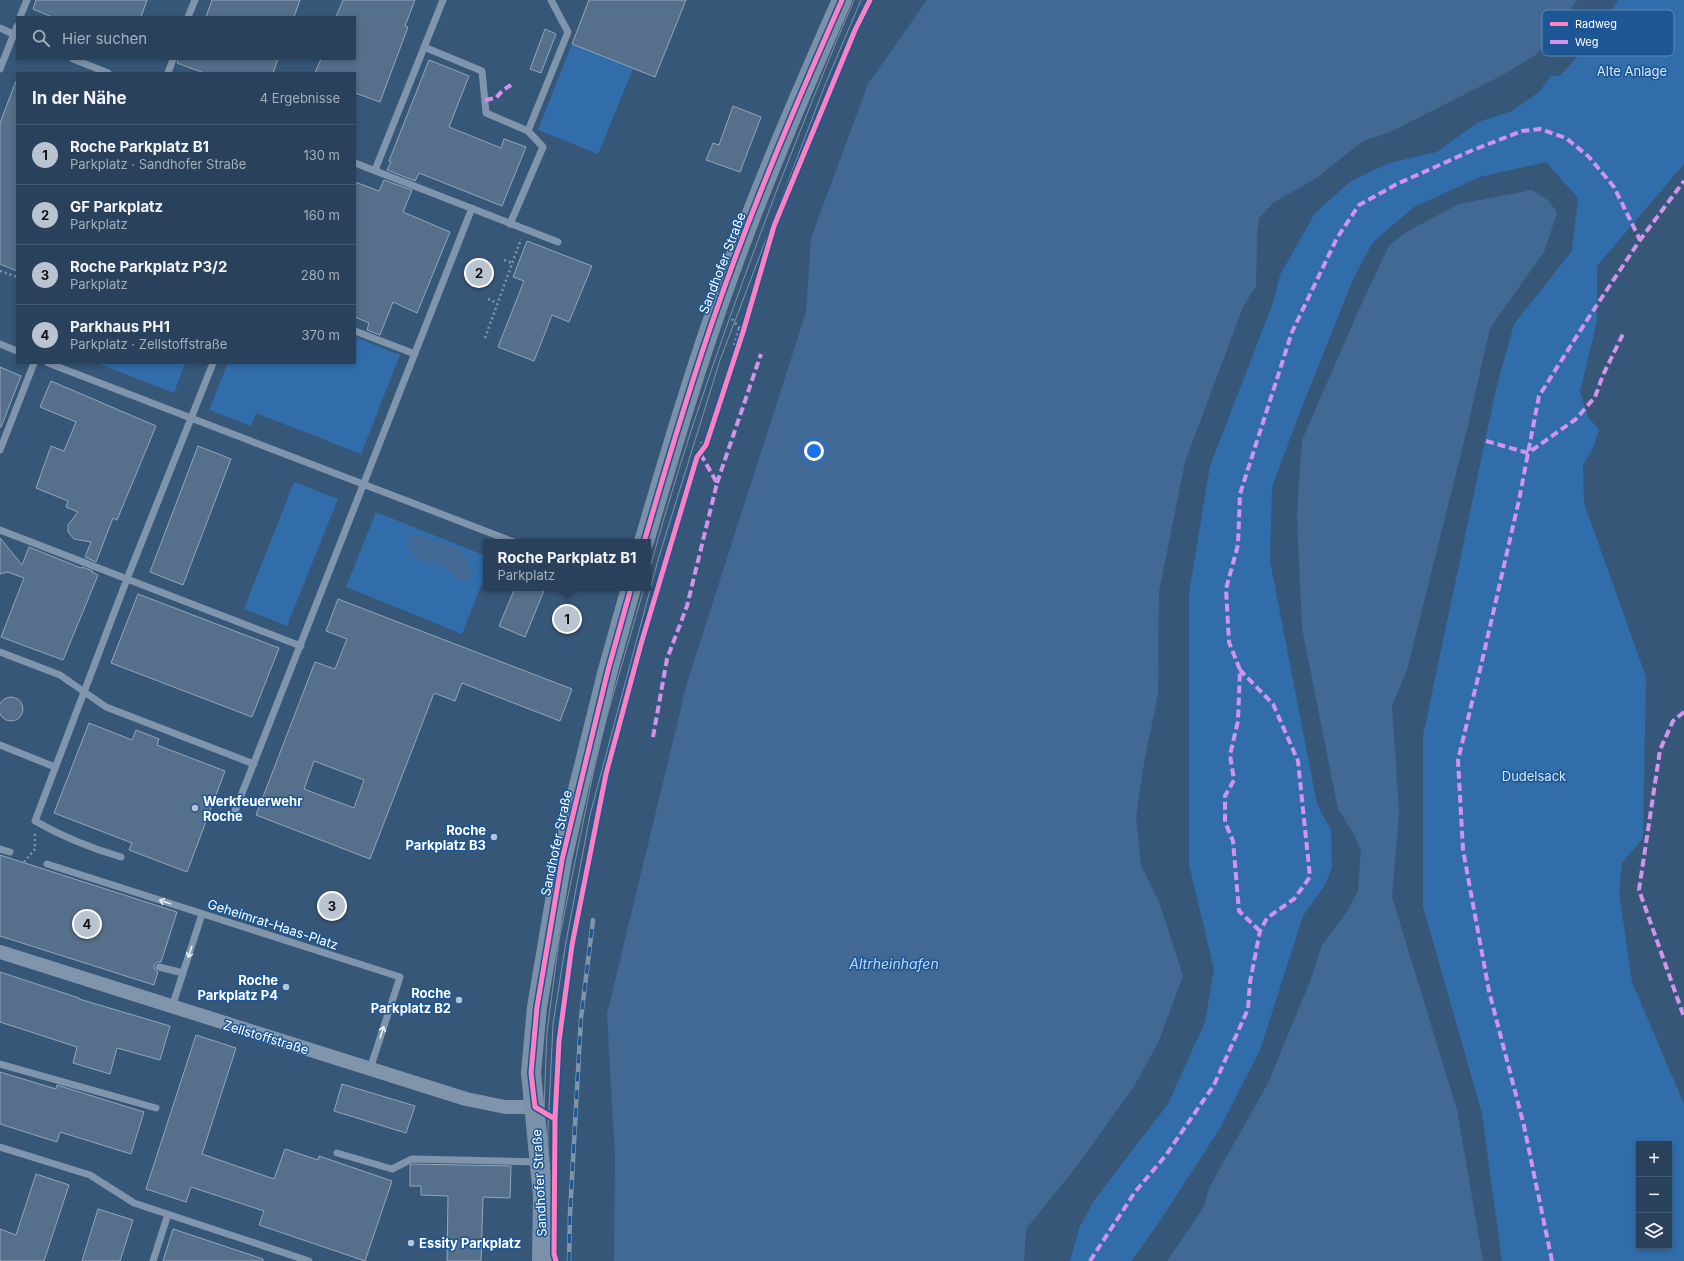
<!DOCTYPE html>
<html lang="de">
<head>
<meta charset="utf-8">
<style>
	:root { --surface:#29415b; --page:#354c64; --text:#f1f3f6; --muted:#a5afbb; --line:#455a71; --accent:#b9c4d0 }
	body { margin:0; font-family:Inter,sans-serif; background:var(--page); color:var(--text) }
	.controls { position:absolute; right:12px; bottom:12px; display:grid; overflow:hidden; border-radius:0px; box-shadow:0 2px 6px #0003 }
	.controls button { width:36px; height:36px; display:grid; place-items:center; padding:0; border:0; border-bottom:1px solid var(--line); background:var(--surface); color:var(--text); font:20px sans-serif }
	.you { position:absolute; left:814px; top:451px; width:14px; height:14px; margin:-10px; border:3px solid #fff; border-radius:50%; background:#1a73e8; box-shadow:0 0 0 6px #1a73e833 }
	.badge { display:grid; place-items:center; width:26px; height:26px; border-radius:50%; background:var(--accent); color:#111; font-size:13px; font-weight:700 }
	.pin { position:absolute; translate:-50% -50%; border:2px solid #fff; box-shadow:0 1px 4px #0006 }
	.popup { position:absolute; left:483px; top:539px; width:168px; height:52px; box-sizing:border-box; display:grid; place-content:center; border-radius:0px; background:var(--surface); filter:drop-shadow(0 1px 3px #0005); font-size:13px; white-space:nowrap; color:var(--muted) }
	.popup b { font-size:15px; color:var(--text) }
	.popup::after { content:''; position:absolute; left:50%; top:100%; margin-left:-8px; border:8px solid transparent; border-top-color:var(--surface) }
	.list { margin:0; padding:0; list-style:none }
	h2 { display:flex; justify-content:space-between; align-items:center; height:52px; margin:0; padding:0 16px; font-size:17px }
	h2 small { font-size:13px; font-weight:400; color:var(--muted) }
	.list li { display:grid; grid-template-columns:26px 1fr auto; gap:12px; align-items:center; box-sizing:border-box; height:60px; padding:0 16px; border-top:1px solid var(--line) }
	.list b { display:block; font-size:15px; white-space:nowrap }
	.list p { margin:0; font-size:13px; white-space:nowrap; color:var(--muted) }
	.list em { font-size:13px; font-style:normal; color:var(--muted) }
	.icon { flex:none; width:22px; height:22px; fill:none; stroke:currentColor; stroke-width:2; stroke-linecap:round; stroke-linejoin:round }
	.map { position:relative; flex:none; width:1684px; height:1261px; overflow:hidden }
	.search { position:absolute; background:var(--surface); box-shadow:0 2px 6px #0003; left:16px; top:16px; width:340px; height:44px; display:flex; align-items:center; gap:10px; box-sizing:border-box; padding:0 14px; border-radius:0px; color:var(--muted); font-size:15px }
	.panel { position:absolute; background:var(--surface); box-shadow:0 2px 6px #0003; left:16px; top:72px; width:340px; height:292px; border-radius:0px }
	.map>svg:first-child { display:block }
</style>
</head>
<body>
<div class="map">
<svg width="1684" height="1261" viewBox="0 0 1684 1261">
	<rect width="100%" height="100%" fill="#375779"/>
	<path fill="#316daa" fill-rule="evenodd" d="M1618 0H1684V164L1597 266V321L1580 392 1588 417 1599 430 1593 448 1583 465 1584 503 1646 677 1643 838 1622 863 1619 892 1632 982 1684 1104V1261H1502L1482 1114 1423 906V736L1496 389 1514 324 1572 251 1578 198 1546 162 1480 177 1414 207 1373 242 1353 279 1300 412 1272 487 1270 561 1317 804 1331 830 1332 867 1325 885 1303 916 1260 1050 1220 1128 1158 1224 1131 1261H1070L1080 1226 1095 1199 1168 1104 1205 1022 1214 969 1189 865V593L1210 466 1273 303 1280 275 1315 213 1351 181 1389 163 1437 152 1478 122 1512 111 1539 92 1551 76H1560L1590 43ZM1639 1144H1669V1246H1639Z
		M572 44 633 69 598 154 538 130Z
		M355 337 400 355 361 454 256 413 251 426 209 410 228 363H355Z
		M97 363H185L174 393Z
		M294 482 338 499 287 626 244 609Z
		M376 512 486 556V573L462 634 346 587Z"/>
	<path fill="#416994" d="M927 0H1577L1537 54 1501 76 1390 132 1363 141 1315 179 1273 203 1259 218 1257 237 1256 286 1243 307 1185 462 1159 592 1158 694 1144 763 1136 817 1141 865 1159 902 1183 976 1158 1043 1133 1088 1077 1166 1026 1229 1024 1261H614L615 1157 607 1014 687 683 806 312 811 238 868 84Z
		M1532 190 1549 201 1557 213 1544 252 1490 328 1467 429 1407 670 1392 706 1399 813 1392 897 1457 1110 1483 1261H1167L1204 1207 1209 1188 1268 1083 1311 979 1322 945 1346 913 1358 891 1361 849 1352 831 1338 809 1302 628 1297 514 1302 440 1365 296 1389 246 1406 232 1459 204Z
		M413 533 461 550 474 575 462 583 439 563C421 563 416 559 406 544Z"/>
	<path fill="#566f8a" stroke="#94a6b9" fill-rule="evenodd" d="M36 0H147L141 17H52L33 9Z
		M212 0H300L294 17H206Z
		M343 0H415L405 26 408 27 380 102 355 93V73H315L321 59H355V17H336Z
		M589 0H686L655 77 572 44Z
		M545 29 556 34 541 73 530 69Z
		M178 59H278L273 73H204L177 63Z
		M429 60 469 76 449 127 501 148 504 139 526 147 502 206 419 173 415 181 387 170 391 162 389 161Z
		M16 81H17V271L0 264V123Z
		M733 106 761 117 740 172 706 160 713 143 719 145Z
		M384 180 412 190 403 212 450 232 417 313 393 302 380 335 367 330 369 323 355 317V182L379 191Z
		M527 241 592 266 569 322 552 315 534 361 498 347 524 281 513 277Z
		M0 367 21 376 1 427H0Z
		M51 381 156 426 117 520 113 518 96 562 85 557 91 542 74 539 68 532V525L78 512 66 507 68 501 36 488 51 446 64 451 76 422 40 407Z
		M198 446 231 459 183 585 150 572Z
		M0 538 22 565 29 547 81 568 82 567 93 571 92 572 98 575 63 660 1 637 24 578 8 572 0 574Z
		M515 588H545L525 637 499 626Z
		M138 594 279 648 252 717 111 663Z
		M338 599 572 689 560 721 462 683 455 701 434 693 370 859 256 815 315 662 335 669 347 639 326 631ZM314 761 364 780 354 808 304 789Z
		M-1 709a12 12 0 1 1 24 0a12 12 0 1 1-24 0Z
		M89 723 132 740 136 730 159 739 157 745 225 771 187 872 129 850 132 843 54 813Z
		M0 855 177 912 161 962H157L154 965V969L158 972 154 985 0 936Z
		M0 972 79 998V999L170 1026 160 1060 117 1048 110 1074 73 1063 77 1047 0 1022Z
		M196 1035 236 1048 202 1154 274 1179 285 1149 318 1160 319 1156 392 1181 365 1261 259 1225 264 1211 191 1187 186 1202 146 1189Z
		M0 1072 56 1089 57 1085 144 1112 131 1154 60 1132 57 1142 0 1124Z
		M342 1084 415 1106 406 1133 334 1111Z
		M413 1164 511 1166 510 1198 483 1197 481 1261H447L448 1196 421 1195V1186H410V1165Z
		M36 1174 69 1185 44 1261H0V1229L16 1235Z
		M98 1209 133 1220 120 1261H82Z
		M173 1229 263 1259V1261H163Z"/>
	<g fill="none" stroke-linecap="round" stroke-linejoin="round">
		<path stroke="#8095ab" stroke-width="2.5" stroke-dasharray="2 3" stroke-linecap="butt" d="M504 260 512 263
			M0 271 17 277
			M488 299 497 303
			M732 319 743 332
			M485 338 521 239
			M734 345 739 328
			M700 453 701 442
			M24 862 35 849V834"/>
		<path stroke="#8095ab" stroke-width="7" d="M20 17 27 0
			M188 17 195 0
			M0 28 17 36
			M424 47 482 71 486 113 528 131 543 147 510 224
			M73 59 108 73
			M0 69 17 26
			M168 73 173 59
			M528 131 568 32 551 0
			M355 163 558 242
			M375 170 443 0
			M355 331 415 354
			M0 344 17 351
			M48 363 514 542
			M0 450 34 363
			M0 530 301 646
			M0 652 60 675 106 707 254 764
			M0 745 55 767
			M235 811 472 208
			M0 849 10 852
			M121 857C90 848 63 837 35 821L127 579 213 363
			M47 864 400 977 370 1069
			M159 967 183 973
			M172 1007 202 914
			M0 1064 156 1108
			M0 1147 90 1175 134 1203 309 1261
			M337 1153 392 1169 412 1159 538 1162
			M153 1261 168 1214"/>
		<path stroke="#8095ab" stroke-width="14" d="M0 952 466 1099 505 1107H535"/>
		<path stroke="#7b91a8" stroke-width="20" d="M644 542C666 467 688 391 714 317 751 209 796 104 842 0
			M542 1261 543 1196 531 1073 537 1007 562 860 578 790 608 670 631 588"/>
		<path stroke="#7f94aa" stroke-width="1" d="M651 564C686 436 731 311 778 187 803 124 827 62 854 0
			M538 1261 547 1032 559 940 594 769 607 716 644 588
			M547 1261 548 1128 553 1024 566 942 590 815 658 560 720 360 825 85 861 0"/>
		<defs>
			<path id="rail" d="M569 1261 570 1214 581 1018 593 920"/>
		</defs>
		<use href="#rail" stroke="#7f94aa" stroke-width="4.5"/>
		<use href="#rail" stroke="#1c5694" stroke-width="3" stroke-dasharray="9" stroke-linecap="butt"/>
		<path stroke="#d193ec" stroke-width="4" stroke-dasharray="8 4" stroke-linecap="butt" d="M485 100 496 98 503 90 511 85
			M1486 441 1528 453 1576 419 1595 397 1603 375 1623 334
			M717 483 761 354
			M1684 712 1673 721 1660 750 1639 890 1684 1017
			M653 737 667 659 687 606 717 483 700 453
			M1260 931 1239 911 1233 841 1225 822V796L1234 780 1230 755 1238 721 1240 670 1229 642 1226 589 1238 545 1240 494 1292 332 1337 238 1359 205 1397 184 1473 150 1522 131 1540 129 1566 138 1589 157 1614 187 1640 240
			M1090 1261 1135 1192 1166 1155 1214 1085 1248 1009 1250 982 1260 931 1267 918 1294 899 1310 877 1298 761 1273 704 1240 670
			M1552 1261 1524 1126 1489 991 1463 850 1458 760 1483 657 1519 500 1539 396 1587 320 1640 240 1684 181"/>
		<defs>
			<path id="cycleway" d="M644 542C666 467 688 391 714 317 751 209 796 104 842 0
				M555 1119 535 1107 531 1073 537 1007 562 860 608 670 631 588
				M556 1261 554 1254 555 1119 559 1041 572 945 606 774 641 644 697 457 706 445 743 332 774 226 855 30 870 0"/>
		</defs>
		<use href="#cycleway" stroke="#1c5694" stroke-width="8"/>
		<use href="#cycleway" stroke="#ff80c0" stroke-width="5"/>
	</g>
	<defs><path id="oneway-shaft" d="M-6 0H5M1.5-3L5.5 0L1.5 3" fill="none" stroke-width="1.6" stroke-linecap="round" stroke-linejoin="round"/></defs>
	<g stroke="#eceff2">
		<use href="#oneway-shaft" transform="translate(165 902) rotate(-162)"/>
		<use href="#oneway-shaft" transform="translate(190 952) rotate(108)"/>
		<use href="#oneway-shaft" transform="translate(382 1032) rotate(-72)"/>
	</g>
	<g fill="#b9c4d0" stroke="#1c5694" stroke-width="1.5">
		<circle cx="195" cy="808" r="4"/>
		<circle cx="494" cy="837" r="4"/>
		<circle cx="286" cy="987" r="4"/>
		<circle cx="459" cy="1000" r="4"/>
		<circle cx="411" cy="1243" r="4"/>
	</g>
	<g text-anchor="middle" stroke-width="3" stroke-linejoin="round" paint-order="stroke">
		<g font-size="13" fill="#d4e7fb" stroke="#1c5694">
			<text x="1632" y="76">Alte Anlage</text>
			<text x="1534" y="781">Dudelsack</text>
		</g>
		<g font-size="13" fill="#fff" stroke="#1c5694">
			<text transform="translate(722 263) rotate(-69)" y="5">Sandhofer Straße</text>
			<text transform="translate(556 843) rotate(-78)" y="5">Sandhofer Straße</text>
			<text transform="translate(273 924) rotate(18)" y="5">Geheimrat-Haas-Platz</text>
			<text transform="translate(266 1037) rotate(17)" y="5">Zellstoffstraße</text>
			<text transform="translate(539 1183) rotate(-93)" y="5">Sandhofer Straße</text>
		</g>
		<g font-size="13" font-weight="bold" fill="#fff" stroke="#1c5694" text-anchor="end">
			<text x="203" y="806" text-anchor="start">Werkfeuerwehr<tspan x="203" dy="15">Roche</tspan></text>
			<text x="486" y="835">Roche<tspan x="486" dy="15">Parkplatz B3</tspan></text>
			<text x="278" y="985">Roche<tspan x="278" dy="15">Parkplatz P4</tspan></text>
			<text x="451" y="998">Roche<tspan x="451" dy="15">Parkplatz B2</tspan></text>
			<text x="419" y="1248" text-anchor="start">Essity Parkplatz</text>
		</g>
		<g font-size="14" font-style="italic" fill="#bad8f6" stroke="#1c5694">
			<text x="894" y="969">Altrheinhafen</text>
		</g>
	</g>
	<rect x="1542" y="10" width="132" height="46" rx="6" fill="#1c5694" stroke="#6089b4" stroke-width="1"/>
	<rect x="1550" y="22" width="18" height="4" fill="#ff80c0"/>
	<rect x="1550" y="40" width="18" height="4" fill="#d193ec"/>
	<g font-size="11" fill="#fff">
		<text x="1575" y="28">Radweg</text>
		<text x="1575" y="46">Weg</text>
	</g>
</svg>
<div class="controls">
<button>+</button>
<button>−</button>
<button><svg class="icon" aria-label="layers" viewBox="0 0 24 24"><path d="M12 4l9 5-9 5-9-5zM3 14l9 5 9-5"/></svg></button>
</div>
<div class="you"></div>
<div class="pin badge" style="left:567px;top:619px">1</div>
<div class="popup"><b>Roche Parkplatz B1</b>Parkplatz</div>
<div class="pin badge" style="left:479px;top:273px">2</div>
<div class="pin badge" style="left:332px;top:906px">3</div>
<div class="pin badge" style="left:87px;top:924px">4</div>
<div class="search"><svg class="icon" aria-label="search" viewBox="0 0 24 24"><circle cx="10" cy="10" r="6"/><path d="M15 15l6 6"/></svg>Hier suchen</div>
<section class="panel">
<h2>In der Nähe<small>4 Ergebnisse</small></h2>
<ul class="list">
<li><span class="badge">1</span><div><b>Roche Parkplatz B1</b><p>Parkplatz · Sandhofer Straße</p></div><em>130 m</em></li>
<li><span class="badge">2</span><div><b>GF Parkplatz</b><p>Parkplatz</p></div><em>160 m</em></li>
<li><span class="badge">3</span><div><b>Roche Parkplatz P3/2</b><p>Parkplatz</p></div><em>280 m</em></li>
<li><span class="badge">4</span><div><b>Parkhaus PH1</b><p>Parkplatz · Zellstoffstraße</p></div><em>370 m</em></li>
</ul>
</section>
</div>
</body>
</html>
